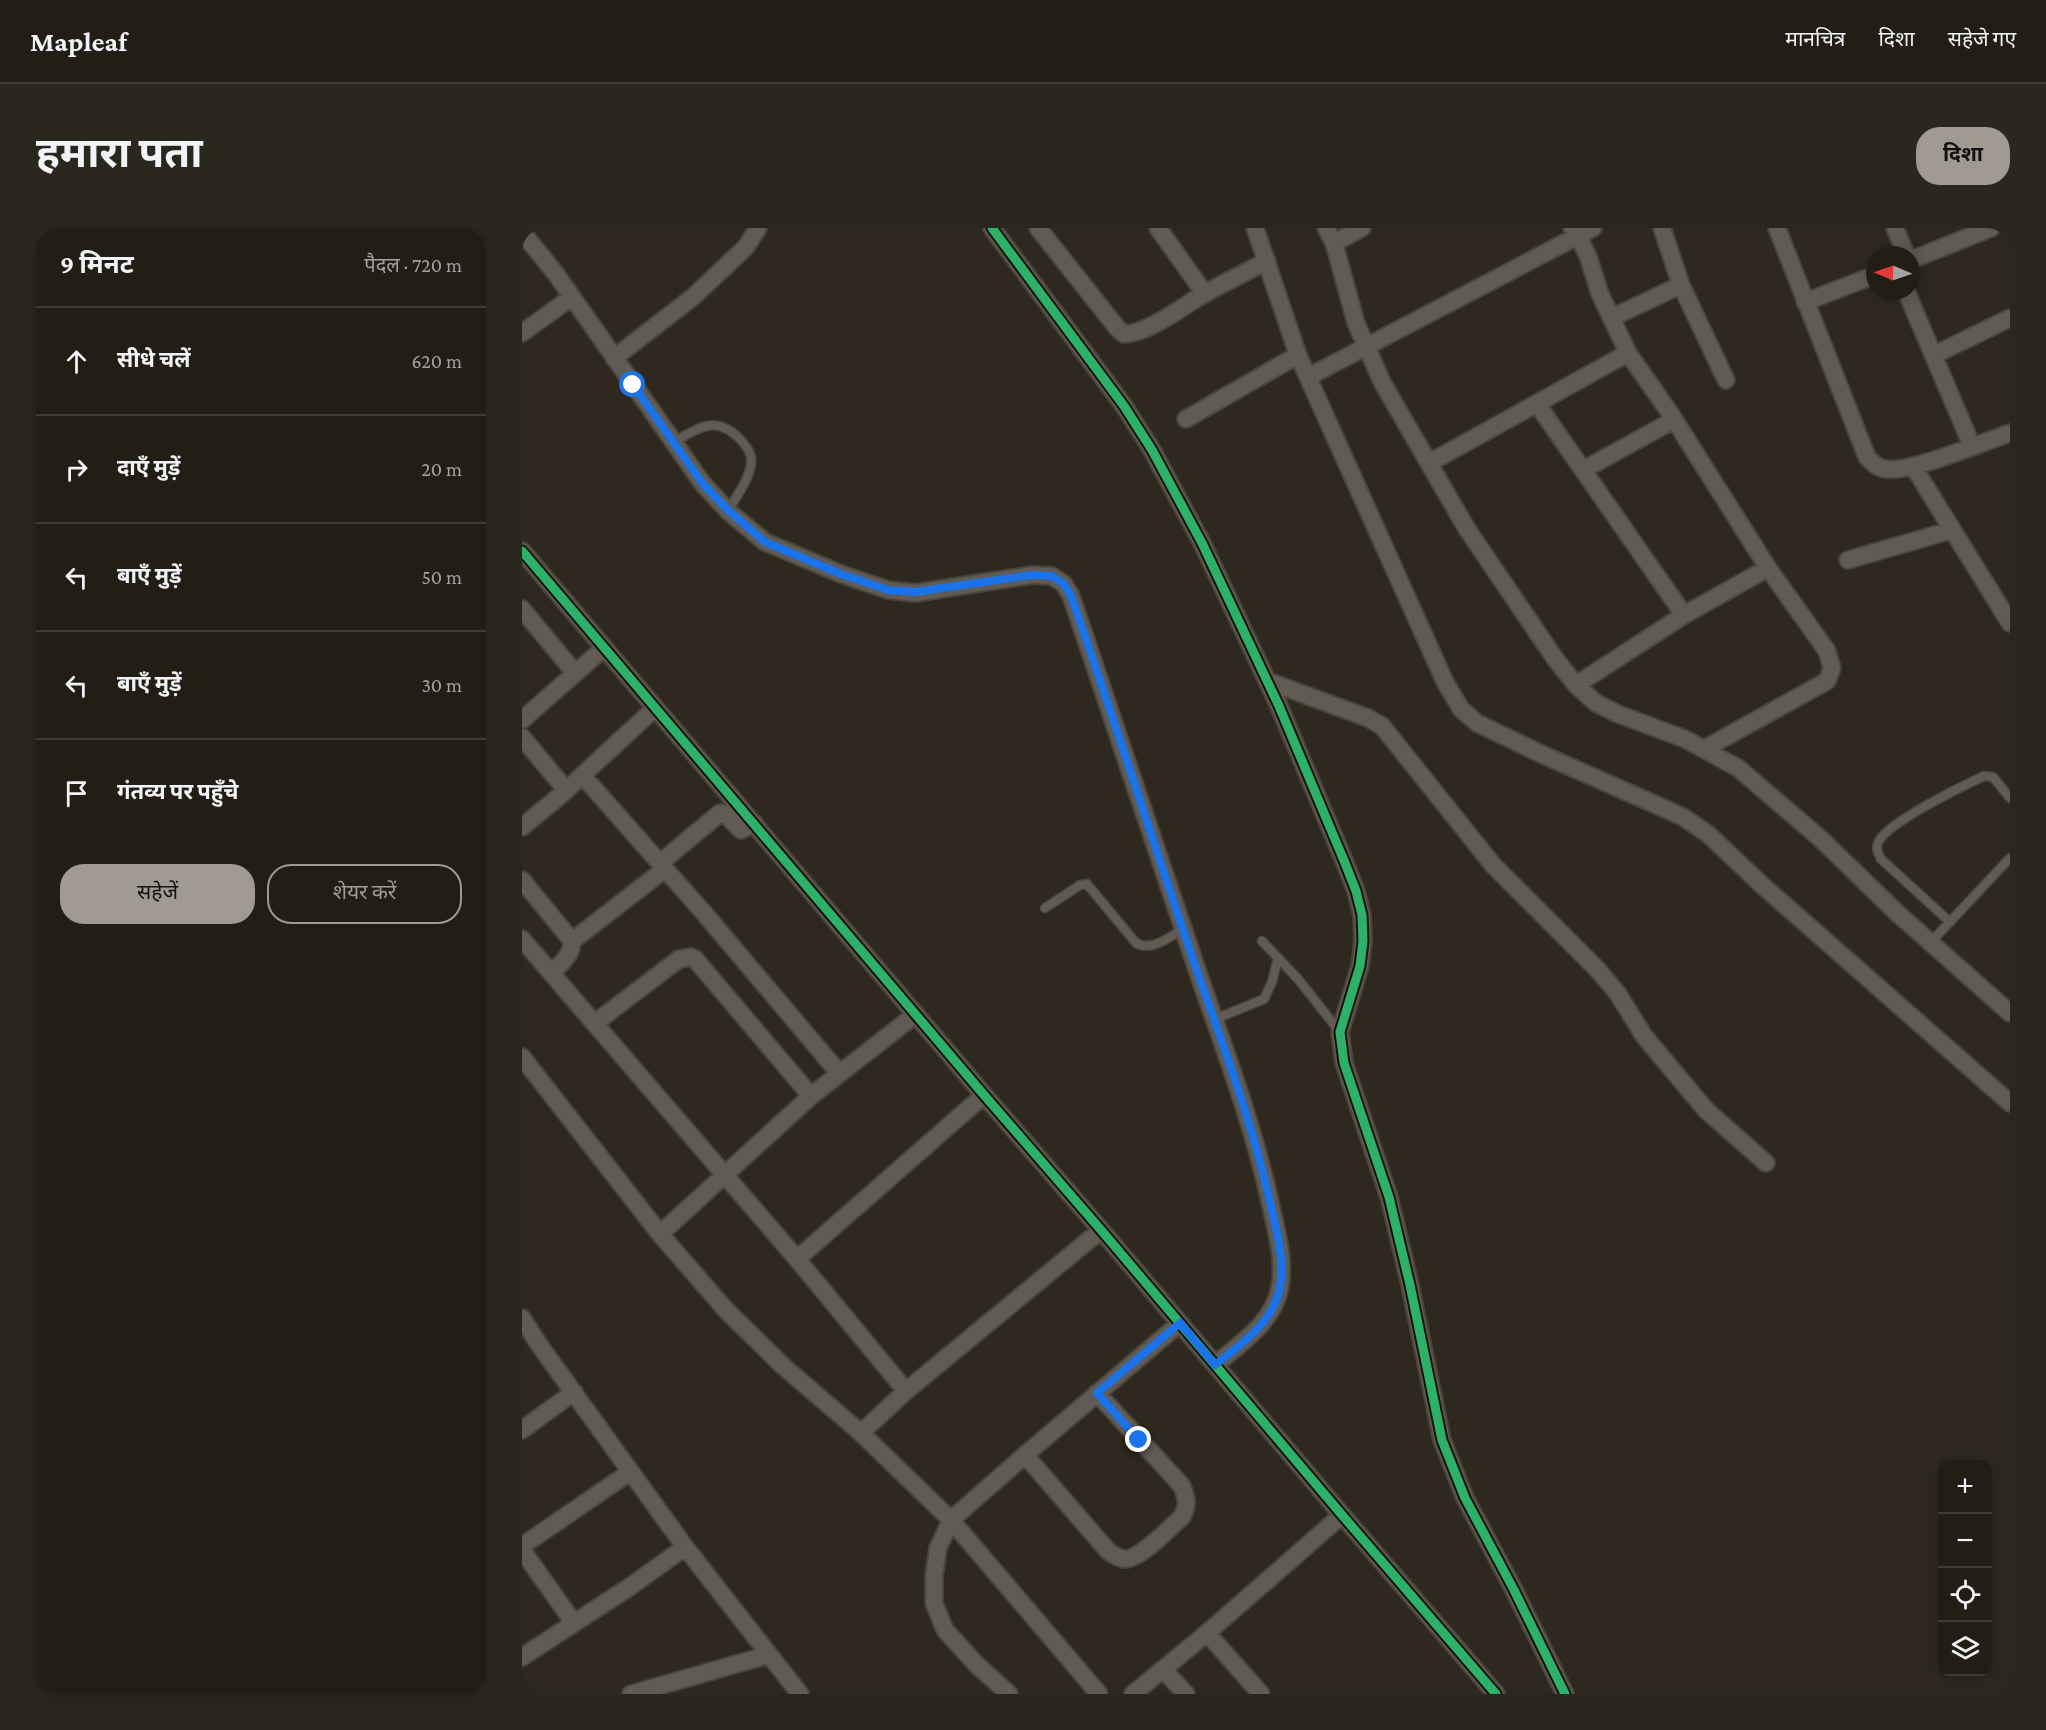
<!DOCTYPE html>
<html lang="hi">
<head>
<meta charset="utf-8">
<style>
	:root { --surface:#221e16; --page:#2a271f; --text:#f1f3f6; --muted:#a2a2a1; --line:#3f3c35; --accent:#a19a90 }
	body { margin:0; font-family:"Crimson Pro","Noto Sans Devanagari",serif; background:var(--page); color:var(--text) }
	.controls { position:absolute; right:18px; bottom:18px; display:grid; overflow:hidden; border-radius:12px; box-shadow:0 3px 15px #0003 }
	.controls button { width:54px; height:54px; display:grid; place-items:center; padding:0; border:0; border-bottom:2px solid var(--line); background:var(--surface); color:var(--text); font:30px sans-serif }
	.compass { position:absolute; left:1344px; top:18px; width:54px; height:54px; border-radius:50%; background:var(--surface); box-shadow:0 3px 15px #0003; rotate:272deg }
	.stop { position:absolute; width:18px; height:18px; margin:-14px; border:4px solid #1a73e8; border-radius:50%; background:#fff }
	.stop.end { background:#1a73e8; border-color:#fff; box-shadow:0 2px 6px #0008 }
	.list { margin:0; padding:0; list-style:none }
	h2 { display:flex; justify-content:space-between; align-items:center; height:78px; margin:0; padding:0 24px; font-size:26px }
	h2 small { font-size:20px; font-weight:400; color:var(--muted) }
	.list li { display:grid; grid-template-columns:39px 1fr auto; gap:18px; align-items:center; box-sizing:border-box; height:108px; padding:0 24px; border-top:2px solid var(--line) }
	.list b { display:block; font-size:22px; white-space:nowrap }
	.list em { font-size:20px; font-style:normal; color:var(--muted) }
	.actions { display:flex; gap:12px; padding:18px 24px }
	.actions a { flex:1; padding:14px 0; border:2px solid var(--accent); border-radius:24px; text-align:center; font-size:21px; color:var(--accent) }
	.actions .main { background:var(--accent); color:#111 }
	.icon { flex:none; width:33px; height:33px; fill:none; stroke:currentColor; stroke-width:2; stroke-linecap:round; stroke-linejoin:round }
	.map { position:relative; flex:none; width:1488px; height:1466px; overflow:hidden; border-radius:24px }
	header { display:flex; align-items:center; gap:36px; box-sizing:border-box; height:84px; padding:0 30px; background:var(--surface); border-bottom:2px solid var(--line) }
	header strong { font-size:28px }
	nav { display:flex; gap:33px; margin-inline-start:auto; font-size:21px }
	.intro { display:flex; align-items:center; justify-content:space-between; box-sizing:border-box; height:144px; padding:0 36px }
	h1 { margin:0; font-size:42px }
	.button { padding:15px 27px; border-radius:24px; background:var(--accent); color:#111; font-size:21px; font-weight:700 }
	main { display:flex; gap:36px; padding:0 36px }
	aside { flex:1; background:var(--surface); border-radius:24px; box-shadow:0 3px 15px #0003 }
	.map>svg:first-child { display:block }
</style>
</head>
<body>
<header>
<strong>Mapleaf</strong>
<nav><a>मानचित्र</a><a>दिशा</a><a>सहेजे गए</a></nav>
</header>
<div class="intro"><h1>हमारा पता</h1><a class="button">दिशा</a></div>
<main>
<aside>
<h2>9 मिनट<small>पैदल · 720 m</small></h2>
<ul class="list">
<li><svg class="icon" aria-label="ahead" viewBox="0 0 24 24"><path d="M12 20V5M6 11l6-6 6 6"/></svg><div><b>सीधे चलें</b></div><em>620 m</em></li>
<li><svg class="icon" aria-label="right" viewBox="0 0 24 24"><path d="M7 20v-9h11M14 6l5 5-5 5"/></svg><div><b>दाएँ मुड़ें</b></div><em>20 m</em></li>
<li><svg class="icon" aria-label="left" viewBox="0 0 24 24"><path d="M17 20v-9H6M10 6l-5 5 5 5"/></svg><div><b>बाएँ मुड़ें</b></div><em>50 m</em></li>
<li><svg class="icon" aria-label="left" viewBox="0 0 24 24"><path d="M17 20v-9H6M10 6l-5 5 5 5"/></svg><div><b>बाएँ मुड़ें</b></div><em>30 m</em></li>
<li><svg class="icon" aria-label="arrive" viewBox="0 0 24 24"><path d="M6 21V4h12l-3 4 3 4H6"/></svg><div><b>गंतव्य पर पहुँचे</b></div></li>
</ul>
<div class="actions"><a class="main">सहेजें</a><a>शेयर करें</a></div>
</aside>
<div class="map">
<svg width="1488" height="1466" viewBox="0 0 1488 1466">
	<rect width="100%" height="100%" fill="#2e281e"/>
	<g fill="none" stroke-linecap="round" stroke-linejoin="round">
		<defs>
			<path id="lane" d="M151 214C178 200 193 186 218 211 224 218 231 226 229 236 227 252 214 269 206 283
				M523 680 558 657 565 656 614 715C629 724 647 709 662 701
				M1428 694 1359 631C1356 625 1353 619 1357 613 1367 594 1440 558 1462 548L1471 549 1488 570
				M740 713 776 751 818 804
				M1408 715 1488 630
				M693 791 742 771 750 754 756 730"/>
			<path id="street" d="M470 0 602 178 630 222 680 315 757 478 823 635 834 663 840 687 841 713 838 738 818 804 822 835 867 969 888 1057 920 1212 943 1270 992 1362 1043 1466
				M516 0 596 101 602 106C626 106 661 78 682 66 702 55 724 44 745 33
				M636 0 683 66
				M733 0 776 127 923 454 939 481 955 495 1017 525 1139 579 1161 589 1186 606 1241 658 1488 875
				M804 0 812 15 834 95 860 154 945 301 1034 432 1054 457 1074 475 1096 486 1163 511 1216 540 1299 611 1374 684 1488 785
				M1050 0 1056 8 1066 28 1078 66 1106 125 1150 188 1246 340 1305 423 1310 440 1305 453 1182 521
				M1140 0 1159 57 1204 152
				M1255 0 1345 229C1351 235 1355 240 1364 241 1389 245 1461 214 1488 205
				M1373 0 1384 27
				M0 4 34 46 181 256 206 283 243 314 319 346 366 362 393 365 510 347 530 348 542 356 549 368 559 397C598 510 634 623 673 736 700 815 730 892 748 974 754 1001 763 1031 758 1059 752 1094 719 1115 693 1137
				M812 15 840 0
				M1389 32 1469 0
				M1384 63 1450 218
				M1283 74 1353 47
				M1089 90 1159 57
				M0 105 50 69
				M1412 127 1488 90
				M92 130 171 69 224 19 236 0
				M786 149 1071 0
				M1015 176 1162 387
				M664 191 776 127
				M907 235 1106 125
				M1391 238 1488 395
				M1061 242 1152 192
				M0 323 462 867 579 1002 820 1287 974 1466
				M1326 332 1430 302
				M0 381 53 445
				M745 453 846 490 860 498 971 637 1076 742 1096 766 1122 808 1184 882 1244 935
				M1054 457 1162 387 1246 340
				M0 492 82 420
				M0 509 44 562
				M60 547 182 685 317 845
				M0 599 40 566 133 480
				M138 635 198 585H202L219 602 232 595
				M0 652 50 713C51 726 38 736 30 745
				M0 711 275 1031 384 1163
				M50 713 143 641
				M73 795 157 731 169 729 173 731 289 868
				M0 829 138 1006 203 1081 261 1138 339 1205 429 1292 577 1466
				M138 1006 289 868 394 786
				M275 1031 462 867
				M0 1090 18 1118 163 1319 278 1466
				M0 1202 52 1164
				M339 1205 384 1163 579 1002
				M503 1227 586 1323C591 1327 596 1330 603 1331 619 1331 648 1299 660 1289 666 1277 665 1270 660 1258L575 1165
				M0 1318 108 1244
				M0 1322 52 1395
				M685 1405 739 1466
				M0 1429 109 1358 163 1319
				M641 1441 664 1466
				M109 1466 246 1427
				M487 1466 454 1436 423 1402 412 1375V1348L416 1320 429 1292 503 1227 658 1095
				M611 1466 685 1405 820 1287"/>
		</defs>
		<use href="#lane" stroke="#49453d" stroke-width="11"/>
		<use href="#street" stroke="#49453d" stroke-width="20"/>
		<use href="#lane" stroke="#605b54" stroke-width="8"/>
		<use href="#street" stroke="#605b54" stroke-width="16"/>
		<defs>
			<path id="cycleway" d="M470 0 602 178 630 222 680 315 757 478 823 635 834 663 840 687 841 713 838 738 818 804 822 835 867 969 888 1057 920 1212 943 1270 992 1362 1043 1466
				M0 323 462 867 579 1002 820 1287 974 1466"/>
		</defs>
		<use href="#cycleway" stroke="#17120b" stroke-width="13"/>
		<use href="#cycleway" stroke="#2db169" stroke-width="9"/>
	</g>
	<g fill="none" stroke-linecap="round" stroke-linejoin="round">
		<path stroke="#1a73e8" stroke-width="8" d="M111 157 181 256 206 282 243 314 319 346 366 362 393 364 510 347 530 348 542 356 549 368C592 490 631 614 673 737 700 815 730 893 748 974 754 1001 763 1031 758 1059 752 1094 719 1116 693 1137L658 1095 575 1165 617 1212"/>
	</g>
</svg>
<div class="controls">
<button>+</button>
<button>−</button>
<button><svg class="icon" aria-label="locate" viewBox="0 0 24 24"><circle cx="12" cy="12" r="6"/><path d="M12 2v4M12 18v4M2 12h4M18 12h4"/></svg></button>
<button><svg class="icon" aria-label="layers" viewBox="0 0 24 24"><path d="M12 4l9 5-9 5-9-5zM3 14l9 5 9-5"/></svg></button>
</div>
<svg class="compass" viewBox="-18 -18 36 36"><path d="M0-13l5 13h-10z" fill="#e53935"/><path d="M0 13l5-13h-10z" fill="#a2a2a1"/></svg>
<div class="stop" style="left:111px;top:157px"></div>
<div class="stop end" style="left:617px;top:1212px"></div>
</div>
</main>
</body>
</html>
